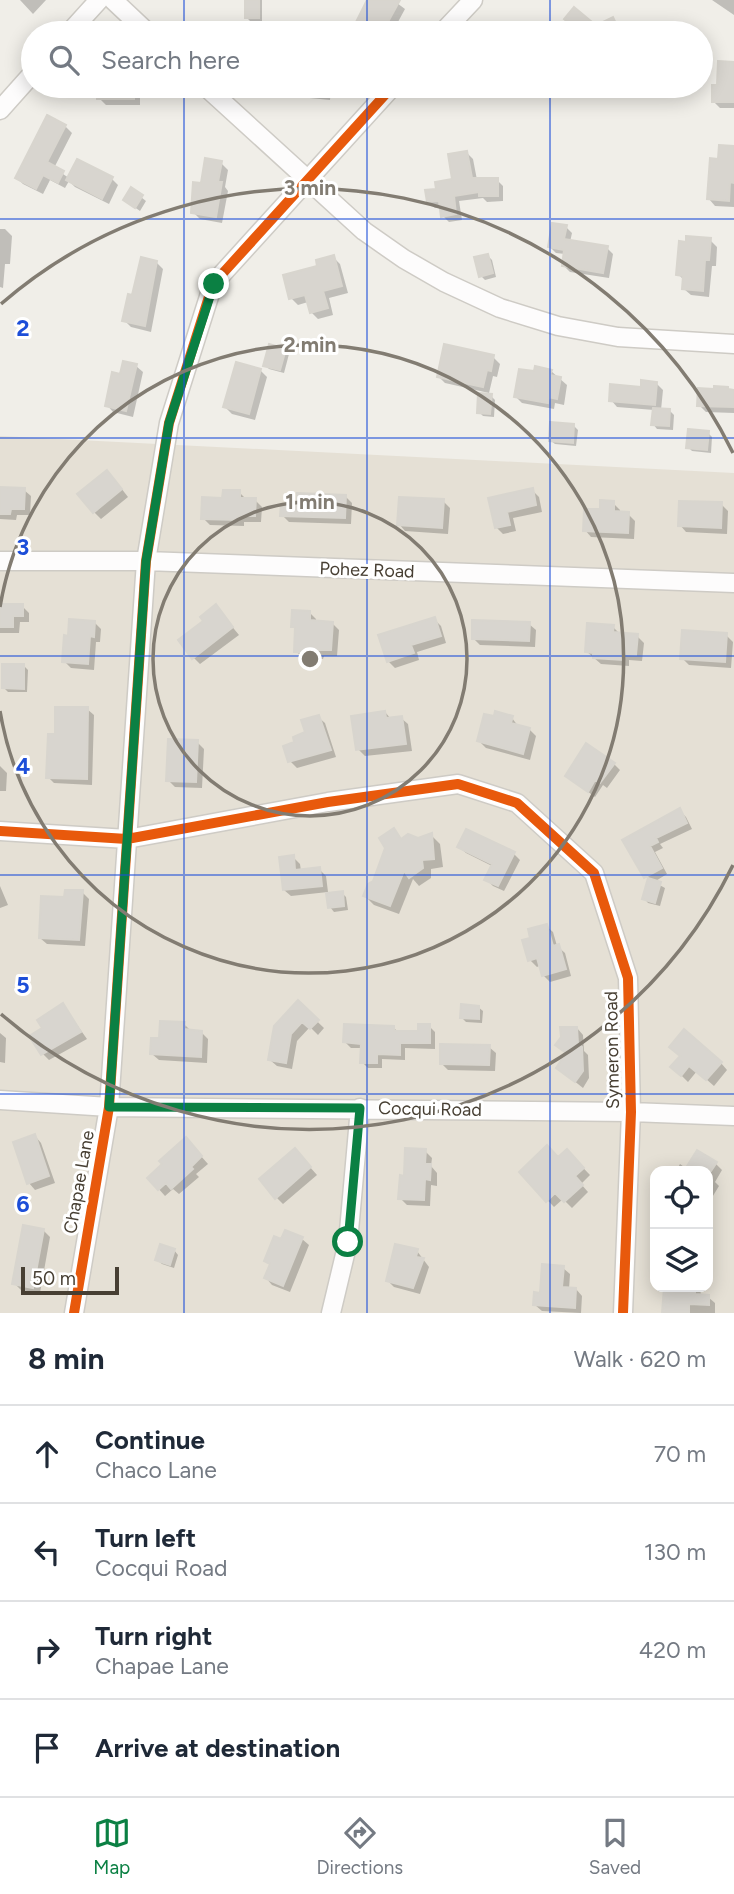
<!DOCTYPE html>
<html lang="en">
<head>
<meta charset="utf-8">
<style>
	:root { --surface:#fff; --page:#f2f2f3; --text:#1f2937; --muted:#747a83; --line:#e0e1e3; --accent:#0b8043 }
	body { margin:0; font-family:Figtree,sans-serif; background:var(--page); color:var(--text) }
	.controls { position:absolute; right:21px; bottom:21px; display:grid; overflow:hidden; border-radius:14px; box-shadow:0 4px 18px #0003 }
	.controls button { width:63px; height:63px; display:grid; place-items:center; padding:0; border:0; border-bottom:2px solid var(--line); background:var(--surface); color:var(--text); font:35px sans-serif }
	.scale { position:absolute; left:21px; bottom:18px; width:98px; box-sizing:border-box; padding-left:7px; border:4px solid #473f33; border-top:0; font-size:19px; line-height:24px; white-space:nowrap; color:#473f33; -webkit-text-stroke:5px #fff; paint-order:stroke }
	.stop { position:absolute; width:21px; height:21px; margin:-16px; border:5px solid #0b8043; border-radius:50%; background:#fff }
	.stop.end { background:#0b8043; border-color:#fff; box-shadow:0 2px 7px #0008 }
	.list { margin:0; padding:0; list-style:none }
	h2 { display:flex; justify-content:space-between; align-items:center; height:91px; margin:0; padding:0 28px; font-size:30px }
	h2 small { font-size:23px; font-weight:400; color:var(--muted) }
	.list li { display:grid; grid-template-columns:46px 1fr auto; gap:21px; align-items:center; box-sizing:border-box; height:98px; padding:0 28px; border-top:2px solid var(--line) }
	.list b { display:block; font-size:26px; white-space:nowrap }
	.list p { margin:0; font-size:23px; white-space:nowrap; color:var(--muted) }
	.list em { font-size:23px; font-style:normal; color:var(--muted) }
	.icon { flex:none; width:38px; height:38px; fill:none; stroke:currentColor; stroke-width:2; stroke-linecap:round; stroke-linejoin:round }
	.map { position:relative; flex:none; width:734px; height:1313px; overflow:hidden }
	.search { position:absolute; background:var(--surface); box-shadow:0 4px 18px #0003; left:21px; right:21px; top:21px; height:77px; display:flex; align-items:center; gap:18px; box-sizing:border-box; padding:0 24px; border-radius:38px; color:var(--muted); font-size:26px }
	.sheet { height:483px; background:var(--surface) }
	nav { display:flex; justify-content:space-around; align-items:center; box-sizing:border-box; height:98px; border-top:2px solid var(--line); background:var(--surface); font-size:19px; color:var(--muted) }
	nav a { display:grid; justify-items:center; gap:4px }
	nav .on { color:var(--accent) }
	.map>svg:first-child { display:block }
</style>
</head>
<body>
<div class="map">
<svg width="734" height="1313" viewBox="0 0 734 1313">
	<rect width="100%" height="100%" fill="#f0eee8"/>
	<path fill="#e5e0d5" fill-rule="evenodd" d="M0 436 734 473V1313H0ZM655 1171H708V1287H655Z"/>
	<path fill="#0003" d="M20 0H46L33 14Z
		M247 0H262V22H251L247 18Z
		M369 0H393L405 9 392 33H361L363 30 357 23Z
		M712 0H734V15Z
		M612 19 623 33H583L573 25 601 24Z
		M734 63V108H720L713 101Z
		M99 86H140V105H106L99 98Z
		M282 86H327L331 90 330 100 289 96 282 90Z
		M583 86H605L604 96 589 94Z
		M65 126 72 133 54 168 69 178 112 179 118 185 109 204 75 187 69 181 65 188 50 180 43 194 23 184 17 178Z
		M734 148V207L715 206 709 199 720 161Z
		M467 153 473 159 477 180H497L503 186V201L487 202 483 198 459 201 462 220 449 222 443 216 441 207 435 208 429 202 438 190 454 180Z
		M221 163 228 170 225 187 228 191 222 223 200 219 193 212Z
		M132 190 146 201 140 211 130 204Z
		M566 227 572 233 570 242 607 248 613 254 609 278 570 272 564 266 565 254 556 253 550 247Z
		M0 229H5L12 236 10 264H5L3 288 0 287Z
		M710 240 717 247 716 266H712L709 297 691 295 684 289 685 281 678 274Z
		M488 256 492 260 496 277 485 280 481 276Z
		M333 257 340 264 348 293 329 298 333 315 318 319 311 312 308 302 298 305 291 298 320 267Z
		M156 262 163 269 151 332 131 327 124 320 133 297Z
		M285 350 289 354 284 373 269 369 265 365Z
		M493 357 500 364 497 377 493 376 489 393 445 383 439 377Z
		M136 366 143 372 133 417 113 412 107 405Z
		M260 370 267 377 255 420 232 414 225 407Z
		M551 371 567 385 564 405 555 403 554 409 522 403 515 396 535 373Z
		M656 383 663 390 661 410 670 411 674 415 673 430 657 429 653 424 654 410 617 407 611 400Z
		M730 391H734V413L706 412 699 405Z
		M491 396 495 400 494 417 483 416 479 412Z
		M573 425 578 430 576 446 555 444 550 440Z
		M708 433 712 437 711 453 692 451 688 447Z
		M114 479 128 497 101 519 94 512Z
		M0 489 24 490 31 496 30 515H17L16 520 0 519Z
		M532 490 539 497 542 512 513 518 516 531 503 534 496 527 490 500Z
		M239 492 246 499 255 500 262 507 261 522H244V526L210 525 203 518 224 500Z
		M345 496 352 503 351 524 289 522 282 515 299 506Z
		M443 501 450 508 448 534 405 531 399 524Z
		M613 503 620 510V513L628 514 635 521 634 539 591 537 585 530 602 511Z
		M721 504 728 511 727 534 686 532 680 525Z
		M0 606H22L29 613V622H20L19 633H0Z
		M216 607 239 635 200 664 193 657 205 622Z
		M310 613 316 619V623H332L339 630 337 656H324L323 659 303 658 296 651 297 630 292 626Z
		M434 619 441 626 446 643 417 652 419 660 395 668 388 661Z
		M94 622 101 629 100 642H96L94 670 71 668 64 661 70 638Z
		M529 624 536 630 535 647 480 645 473 638Z
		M613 627 621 635 637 636 644 643 642 661 629 660V666L601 664 586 651Z
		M726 635 733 642 731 668 689 665 682 658Z
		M24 666 28 670 27 692H8L4 688Z
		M87 709 94 715 92 785 54 783 48 777 56 736Z
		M385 712 391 719 401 718 408 724 412 751 365 756 358 749Z
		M318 717 325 723 336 757 297 768 290 761 296 743 308 733Z
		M512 718 518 726 529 729 536 736 530 760 486 748 479 741Z
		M197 742 204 749 202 788 175 787 168 780Z
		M614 764 620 770 607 788 603 785 595 797 567 776Z
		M0 766 7 773 6 791H0Z
		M680 811 686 817 692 829 660 844 663 848 655 852 667 874 654 882 665 888 660 906 648 903 644 898 649 881 624 840Z
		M393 830 403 840H418L431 835 440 844 443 867 431 869V878L419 886 413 879 399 914 374 905 365 896 374 882Z
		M467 831 514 854 520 860 504 891 493 886 487 880 492 866 466 853 459 847Z
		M293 857 300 864 301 871 319 869 326 876 328 892 291 896 284 890Z
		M0 886 8 905 0 908Z
		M82 892 89 899 85 946 47 944 40 938 66 899Z
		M342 893 346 897 348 910 334 912 330 907Z
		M546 926 553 932 557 946 565 953 571 976 550 982 543 975 541 965 537 967 530 960 532 939Z
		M298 1003 324 1028 318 1035 310 1027 297 1041 292 1069 277 1066 270 1060Z
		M63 1005 87 1039 49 1060 43 1054 44 1028Z
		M478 1007 483 1011 482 1023 466 1022 462 1018Z
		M184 1024 192 1032H201L208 1039 207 1063 159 1060 152 1054 160 1040Z
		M429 1026 435 1032V1049L405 1048V1060L382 1059V1068H368L362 1062 363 1048H351L345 1042 393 1027 399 1033H420Z
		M577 1028 583 1035 584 1051 588 1055 589 1078 583 1088 558 1068 567 1054 557 1045Z
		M0 1033 6 1038 5 1063 0 1062Z
		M489 1047 496 1053 495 1071 448 1070 441 1063Z
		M721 1063 727 1070 714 1086 697 1071 688 1082 673 1067Z
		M35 1136 41 1143 55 1183 35 1190 29 1183Z
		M192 1146 208 1164 196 1174 199 1177 179 1194 173 1189 165 1196 149 1178Z
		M425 1151 432 1158 431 1166 437 1173V1186L431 1185 430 1206 407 1205 400 1198 405 1177Z
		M567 1151 590 1175 581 1184 588 1192 572 1208 563 1199 554 1207 521 1172 558 1159Z
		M301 1157 317 1175 283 1204 277 1198Z
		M715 1163 722 1170 715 1182 719 1186 708 1204V1171H676L680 1164 687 1169Z
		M43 1230 50 1237 40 1293 21 1290 14 1283Z
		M302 1239 309 1245 290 1292 272 1285 266 1278 271 1266 266 1261Z
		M174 1250 178 1255 174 1268 162 1264 157 1260Z
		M417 1251 429 1267 420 1294 394 1287 388 1281Z
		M563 1268 570 1274 569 1289H576L582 1296 581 1313 542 1311 535 1305Z
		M666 1287H700L701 1296 708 1297 715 1303V1313H664Z"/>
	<path fill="#d8d5cf" stroke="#d8d5ce" stroke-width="2" d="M245 0H259V18H245Z
		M367 0H400L382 33H359L362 28 355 24Z
		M574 7 592 22 601 23 613 17 619 30 612 33H581L564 19Z
		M718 61 734 62V102H712V85H717Z
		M97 86H134V99H97Z
		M47 115 66 125 47 162 64 171 58 183 43 175 36 189 15 178Z
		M719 145 734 146V183L730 182 729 201 707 199 710 158 718 159Z
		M467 151 472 178H498V196H479V192L454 196 456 214 441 217 439 201 427 202 425 190 436 189 435 182 452 179 448 154Z
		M205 158 222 161 218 182H222L216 217 191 213 193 182 201 183Z
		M77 159 113 177 102 199 66 180Z
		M131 187 143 195 135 208 123 200Z
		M552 223 567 225 564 239 608 246 603 273 562 266 564 250 548 247Z
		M686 236 711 238 709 260H705L703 291 682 289 683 276 676 275 679 241 686 242Z
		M488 254 493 273 479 277 474 257Z
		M334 255 342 286 323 291 328 308 310 313 305 295 289 299 283 275 317 266 316 260Z
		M141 257 157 261 145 326 122 321 128 294 132 295Z
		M269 344 286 349 280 370 263 366Z
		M444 344 494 355 491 371 487 370 483 387 437 377Z
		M123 361 137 364 126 411 105 406 112 372 120 374Z
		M236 362 261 369 249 414 223 407Z
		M535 366 552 370 550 375 561 377 557 399 549 397 548 403 514 397 519 369 534 371Z
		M641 380 657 382 655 405 609 401 610 384 641 387Z
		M714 386 728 387V389L734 390V407L697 406 698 388 714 389Z
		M478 393 492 394 490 414 477 413Z
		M653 408 670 409 669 426 651 425Z
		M550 422 574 424 573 443 549 441Z
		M688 429 709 431 707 450 686 448Z
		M107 470 122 489 93 513 77 494Z
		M0 487 25 488 24 509H11L10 514H0Z
		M533 488 536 505 507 512 510 525 495 528 488 498Z
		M223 490H240V498H256L255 516H238V520L201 519 202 497 222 498Z
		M297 493 346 495 345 518 280 516 281 504H297Z
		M399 497 444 499 442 528 397 525Z
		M600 500 614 501V511L629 512 628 533 583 531 584 509H600Z
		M679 501 722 502 721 528 678 526Z
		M0 604H23V616H13V627H0Z
		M216 604 233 627 192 659 178 640 203 621 200 617Z
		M292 610 310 611V620L333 622 331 650H317V653L294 652 295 627H291Z
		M435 617 441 636 411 645 414 653 387 662 378 635Z
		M69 619 95 621 94 637 90 636 88 664 62 662 64 635 68 636Z
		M472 620 530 622 529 641 472 639Z
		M587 623 614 625 613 632 638 634 636 655 623 654V660L593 658V653L585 652Z
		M682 630 727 633 725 662 680 659Z
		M2 664H24V689L2 688Z
		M55 707H88L87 779 46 778 48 734H55Z
		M385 711 386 718 402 716 406 744 356 750 351 716Z
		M495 711 513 716 511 723 530 728 523 754 477 741 484 714 494 716Z
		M319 715 331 750 288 762 283 746 294 742 293 737 305 732 301 720Z
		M168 739 198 740 196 782 166 781Z
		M586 743 615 763 600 783 595 780 588 792 565 776Z
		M680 808 687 823 656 838 658 842 650 846 662 868 644 878 622 840Z
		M394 828 401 839 408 834 418 838 432 833 434 859 422 860 423 868 409 878 404 871 390 906 363 896 368 884 373 881 385 848 379 838Z
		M466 829 515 852 498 886 484 880 492 864 457 847Z
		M294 855 295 870 320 867 322 886 283 890 279 857Z
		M648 878 661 882 655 903 642 899Z
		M65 890H83L79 940 39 938 41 896 64 897Z
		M343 891 344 906 328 908 326 893Z
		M547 924 553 946 559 944 566 969 542 976 537 958 528 961 522 940 530 938 528 929Z
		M298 1000 319 1020 310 1029 302 1022 291 1034 286 1063 268 1060 274 1026Z
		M63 1003 81 1032 41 1055 29 1036 42 1028 37 1020Z
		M461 1004 479 1006V1019L460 1018Z
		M160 1021 185 1022 184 1029 202 1031 201 1057 150 1054 151 1038H159Z
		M344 1024 394 1026V1031H418V1024H430V1043H400V1055L377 1054V1063H360L361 1044 343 1042Z
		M560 1027H577L578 1044 582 1047 583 1071 575 1082 556 1068 566 1053 555 1045 561 1037Z
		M684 1029 722 1062 706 1080 689 1066 681 1076 670 1067 680 1056 669 1047Z
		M440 1044 490 1045 489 1065 440 1064Z
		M35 1134 49 1176 27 1184 13 1142Z
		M186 1137 202 1156 191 1167 193 1169 171 1189 166 1183 158 1190 147 1178 162 1164 159 1161Z
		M547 1145 558 1157 567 1149 584 1168 575 1176 583 1185 564 1202 555 1193 546 1202 519 1172Z
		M295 1148 311 1167 275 1199 259 1179Z
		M405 1148 426 1149 425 1164H431L430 1180 425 1179 424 1200 398 1199 400 1175 404 1176Z
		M697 1150 717 1162 711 1171H684Z
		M23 1225 44 1229 33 1288 12 1284Z
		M285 1230 303 1237 283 1286 264 1278 270 1264 264 1261 274 1236 281 1239Z
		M160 1244 175 1249 170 1265 155 1260Z
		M395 1244 418 1249 416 1257 424 1258 413 1288 386 1281Z
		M542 1264 564 1266 562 1287 576 1288 575 1308 533 1305 534 1292 540 1293Z
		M664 1287H695V1294L709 1295V1305L689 1304V1313H662Z"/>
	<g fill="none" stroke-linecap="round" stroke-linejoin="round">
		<defs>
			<path id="minor" d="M113 0 148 33
				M69 33 99 0
				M442 33 473 0
				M205 86 364 231 404 259 444 282 500 308 558 326 618 337 734 344
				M0 110 33 73
				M0 561H146L734 583
				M0 831 127 839 328 802 458 784 517 803 594 873 628 978 631 1112 623 1313
				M0 1100 109 1107 631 1112 734 1116
				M74 1313 109 1107 146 561 169 423 213 284 393 86
				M331 1313 348 1242 360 1108"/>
		</defs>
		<use href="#minor" stroke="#cecbc5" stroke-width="21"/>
		<use href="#minor" stroke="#fdfcfc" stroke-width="18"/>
		<defs>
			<path id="cycleway" d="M0 831 127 839 328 802 458 784 517 803 594 873 628 978 631 1112 623 1313
				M74 1313 109 1107 146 561 169 423 213 284 393 86"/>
		</defs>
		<use href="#cycleway" stroke="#fff" stroke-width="15"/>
		<use href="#cycleway" stroke="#e8590c" stroke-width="10"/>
	</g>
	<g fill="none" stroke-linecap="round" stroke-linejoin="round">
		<path stroke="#0b8043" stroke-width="9" d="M214 284 169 423 146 561 109 1107 360 1108 348 1242"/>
	</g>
	<path fill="none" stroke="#1d4ed8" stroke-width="2" stroke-opacity="0.55" d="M184 0V33M367 0V33M550 0V33M184 86V1313M367 86V1313M550 86V1313M0 219H734M0 438H734M0 656H734M0 875H734M0 1094H734"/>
	<g fill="none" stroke="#827c72" stroke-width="3.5">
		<circle cx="310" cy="659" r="157"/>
		<path d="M0 607A314 314 0 1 1 0 711"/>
		<path d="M733 865A471 471 0 0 1 1 1014M1 304A471 471 0 0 1 733 453"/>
	</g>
	<g text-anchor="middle" stroke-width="6" stroke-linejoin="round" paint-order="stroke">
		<g font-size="18" fill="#473f33" stroke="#fff">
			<text transform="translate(367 570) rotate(2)" y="6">Pohez Road</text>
			<text transform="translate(612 1050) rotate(-91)" y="6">Symeron Road</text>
			<text transform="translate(430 1109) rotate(1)" y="6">Cocqui Road</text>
			<text transform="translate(79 1182) rotate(-80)" y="6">Chapae Lane</text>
		</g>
	</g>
	<g font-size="23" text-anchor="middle" font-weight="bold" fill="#1d4ed8" stroke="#fff" stroke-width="6" stroke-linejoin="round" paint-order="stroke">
		<text x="23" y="336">2</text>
		<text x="23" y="555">3</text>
		<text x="23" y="774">4</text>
		<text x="23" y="993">5</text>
		<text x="23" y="1212">6</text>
	</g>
	<circle cx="310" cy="659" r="10" fill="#827c72" stroke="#fff" stroke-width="3.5"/>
	<g font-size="21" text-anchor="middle" font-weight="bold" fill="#827c72" stroke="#fff" stroke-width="6" stroke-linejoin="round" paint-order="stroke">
		<text x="310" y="195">3 min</text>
		<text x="310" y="352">2 min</text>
		<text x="310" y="509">1 min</text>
	</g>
</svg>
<div class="controls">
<button><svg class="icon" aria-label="locate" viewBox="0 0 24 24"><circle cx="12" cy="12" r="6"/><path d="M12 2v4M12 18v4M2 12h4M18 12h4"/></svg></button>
<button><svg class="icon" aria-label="layers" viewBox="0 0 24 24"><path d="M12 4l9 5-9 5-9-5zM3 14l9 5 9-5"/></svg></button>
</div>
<div class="scale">50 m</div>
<div class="stop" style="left:348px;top:1242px"></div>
<div class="stop end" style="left:214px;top:284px"></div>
<div class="search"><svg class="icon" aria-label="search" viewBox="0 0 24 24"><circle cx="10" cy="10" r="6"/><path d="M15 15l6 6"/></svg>Search here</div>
</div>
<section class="sheet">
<h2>8 min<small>Walk · 620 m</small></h2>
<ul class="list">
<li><svg class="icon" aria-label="ahead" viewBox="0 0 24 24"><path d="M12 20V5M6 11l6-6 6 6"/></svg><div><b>Continue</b><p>Chaco Lane</p></div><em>70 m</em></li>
<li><svg class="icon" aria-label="left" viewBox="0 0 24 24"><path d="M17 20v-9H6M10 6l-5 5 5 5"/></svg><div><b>Turn left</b><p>Cocqui Road</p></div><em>130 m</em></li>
<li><svg class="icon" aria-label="right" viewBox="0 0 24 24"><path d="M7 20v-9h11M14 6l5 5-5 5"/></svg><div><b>Turn right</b><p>Chapae Lane</p></div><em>420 m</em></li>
<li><svg class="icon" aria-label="arrive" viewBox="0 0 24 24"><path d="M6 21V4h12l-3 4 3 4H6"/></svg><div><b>Arrive at destination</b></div></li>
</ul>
</section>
<nav>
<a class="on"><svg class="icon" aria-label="map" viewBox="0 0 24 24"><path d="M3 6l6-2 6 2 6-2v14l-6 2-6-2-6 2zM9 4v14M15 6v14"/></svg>Map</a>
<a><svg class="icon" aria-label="directions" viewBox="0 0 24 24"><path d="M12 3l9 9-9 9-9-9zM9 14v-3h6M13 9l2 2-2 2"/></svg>Directions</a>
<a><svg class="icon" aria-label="saved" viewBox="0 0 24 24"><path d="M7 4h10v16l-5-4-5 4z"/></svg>Saved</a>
</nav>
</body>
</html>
